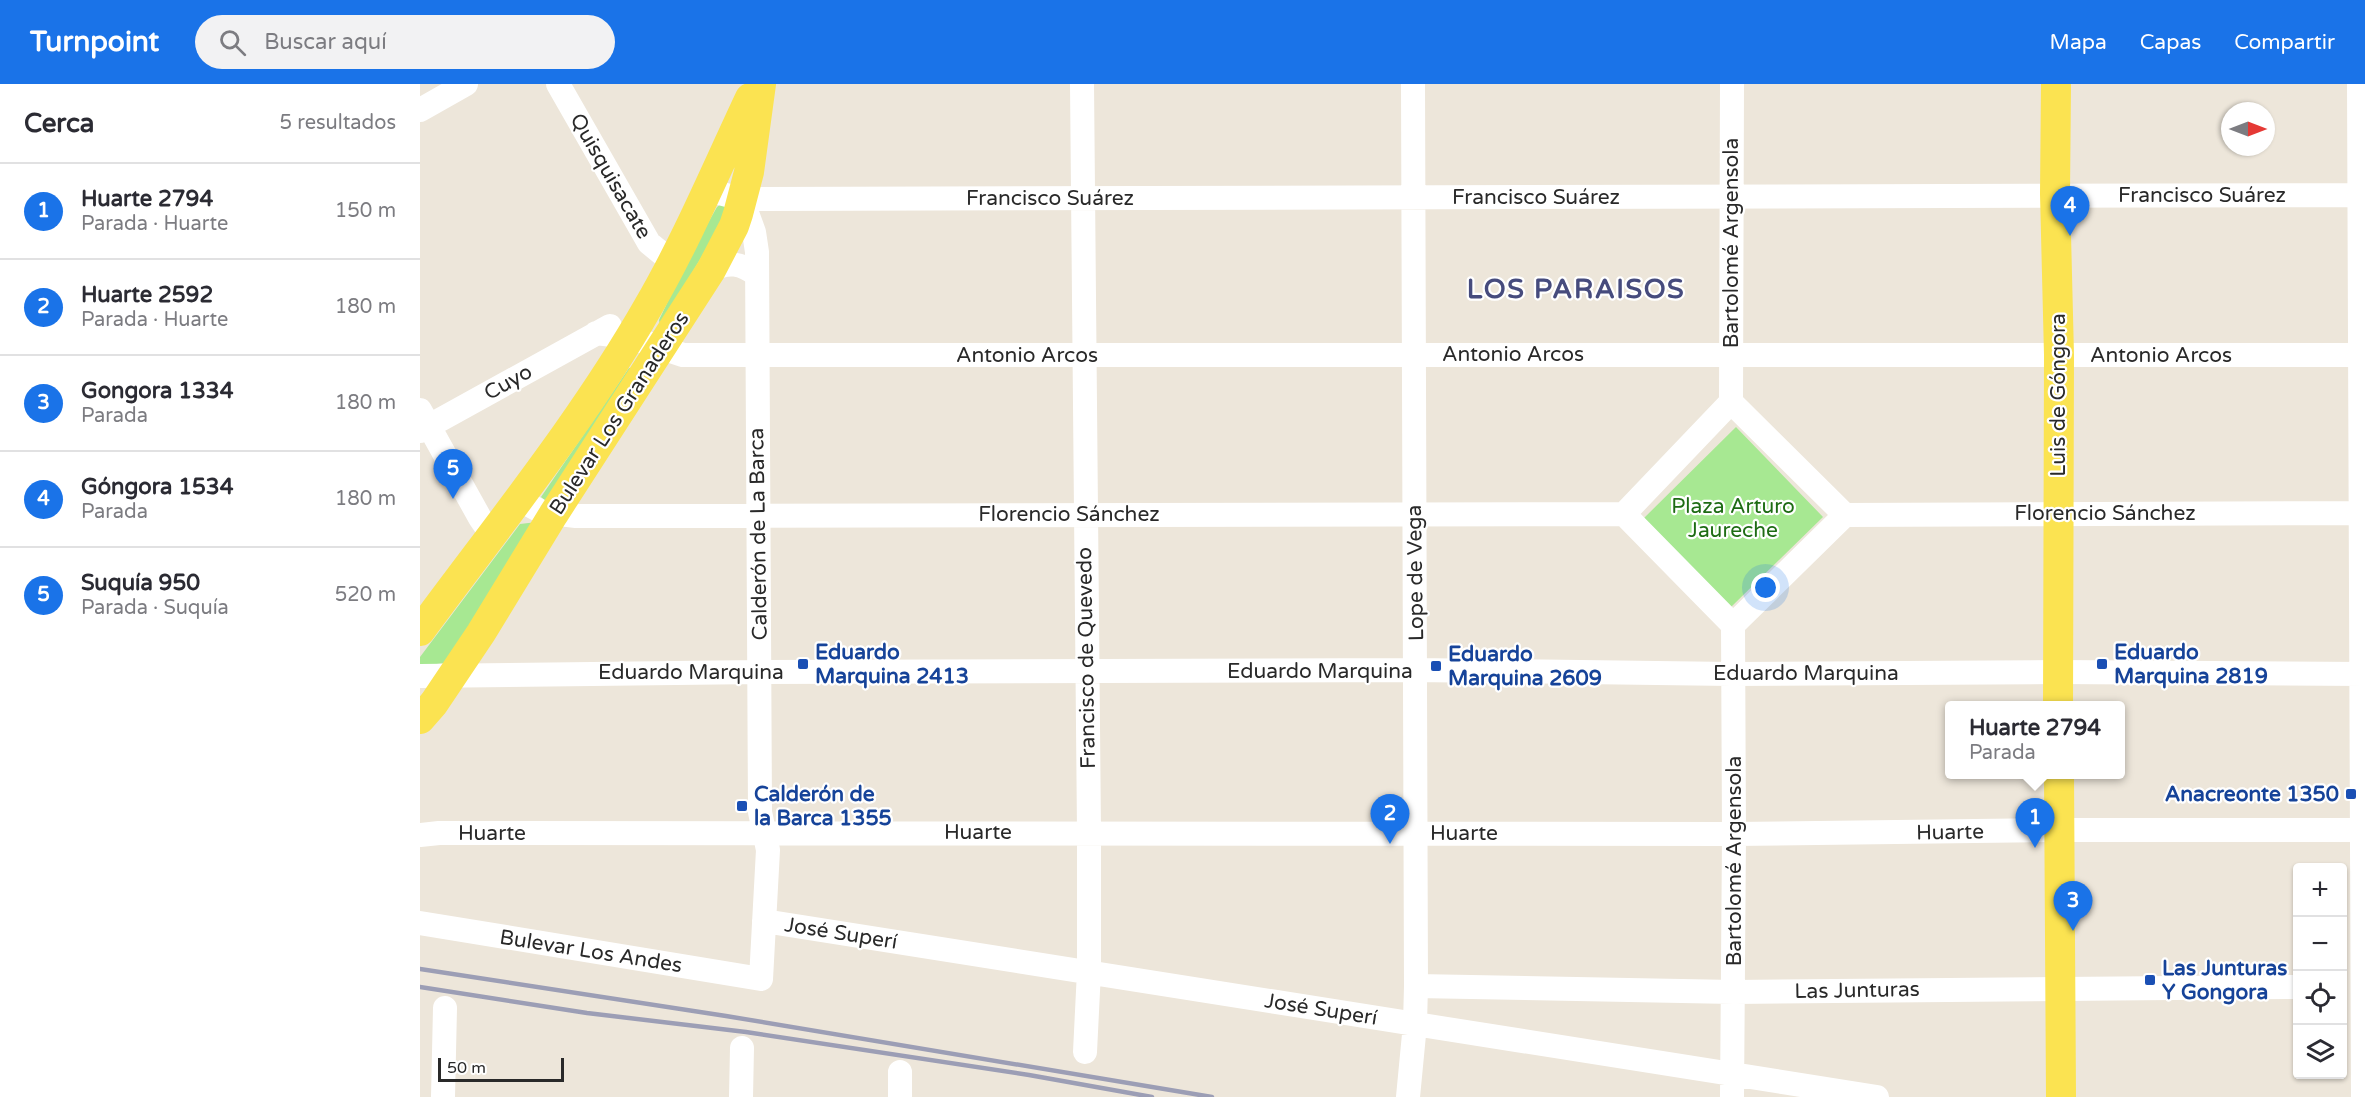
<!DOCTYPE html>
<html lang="es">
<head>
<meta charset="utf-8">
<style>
	:root { --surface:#fff; --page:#f2f2f3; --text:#2b2b33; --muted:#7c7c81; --line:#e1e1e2; --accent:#1a73e8 }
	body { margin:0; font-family:"Varela Round",sans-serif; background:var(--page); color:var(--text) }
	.controls { position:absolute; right:18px; bottom:18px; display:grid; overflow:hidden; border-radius:6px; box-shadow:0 2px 4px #0004 }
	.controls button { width:54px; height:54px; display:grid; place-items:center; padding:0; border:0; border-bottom:2px solid var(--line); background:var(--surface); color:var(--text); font:30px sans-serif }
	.compass { position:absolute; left:1801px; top:18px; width:54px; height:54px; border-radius:50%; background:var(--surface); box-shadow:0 2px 4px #0004; rotate:90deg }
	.scale { position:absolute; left:18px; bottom:15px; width:126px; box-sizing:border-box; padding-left:6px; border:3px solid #292929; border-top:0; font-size:16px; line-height:21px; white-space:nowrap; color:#292929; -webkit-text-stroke:4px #fff; paint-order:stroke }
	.you { position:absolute; left:1346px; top:504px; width:21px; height:21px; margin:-15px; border:4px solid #fff; border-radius:50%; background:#1a73e8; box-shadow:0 0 0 9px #1a73e833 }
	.badge { display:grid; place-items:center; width:39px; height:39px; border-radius:50%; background:var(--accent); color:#fff; font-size:20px; font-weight:700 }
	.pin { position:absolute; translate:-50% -50px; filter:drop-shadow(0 2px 3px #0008) }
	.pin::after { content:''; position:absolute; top:32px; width:21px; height:18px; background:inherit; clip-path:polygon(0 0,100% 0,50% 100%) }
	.popup { position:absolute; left:1525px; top:617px; width:180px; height:78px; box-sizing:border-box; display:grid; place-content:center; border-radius:6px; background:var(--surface); filter:drop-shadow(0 2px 4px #0005); font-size:20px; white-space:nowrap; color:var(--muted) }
	.popup b { font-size:22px; color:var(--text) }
	.popup::after { content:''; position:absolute; left:50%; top:100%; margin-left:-12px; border:12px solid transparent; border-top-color:var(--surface) }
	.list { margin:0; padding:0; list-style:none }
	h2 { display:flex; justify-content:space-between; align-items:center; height:78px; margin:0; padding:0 24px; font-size:26px }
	h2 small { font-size:20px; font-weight:400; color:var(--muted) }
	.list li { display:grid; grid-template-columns:39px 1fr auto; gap:18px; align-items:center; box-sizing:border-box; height:96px; padding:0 24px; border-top:2px solid var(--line) }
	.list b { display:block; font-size:22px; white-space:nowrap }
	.list p { margin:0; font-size:20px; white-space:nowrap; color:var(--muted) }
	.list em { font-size:20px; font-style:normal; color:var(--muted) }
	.icon { flex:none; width:33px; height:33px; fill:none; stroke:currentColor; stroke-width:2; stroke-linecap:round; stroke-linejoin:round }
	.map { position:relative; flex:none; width:1945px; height:1013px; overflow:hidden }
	header { display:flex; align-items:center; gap:36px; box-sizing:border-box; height:84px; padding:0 30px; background:var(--accent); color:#fff }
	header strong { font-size:28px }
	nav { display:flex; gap:33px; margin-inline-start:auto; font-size:21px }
	.search { width:420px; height:54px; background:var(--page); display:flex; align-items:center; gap:15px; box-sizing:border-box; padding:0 21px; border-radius:33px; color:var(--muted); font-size:22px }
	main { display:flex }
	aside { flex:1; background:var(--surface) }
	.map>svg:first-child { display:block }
</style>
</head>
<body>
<header>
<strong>Turnpoint</strong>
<div class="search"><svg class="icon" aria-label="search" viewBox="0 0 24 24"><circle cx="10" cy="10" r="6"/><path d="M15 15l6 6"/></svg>Buscar aquí</div>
<nav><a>Mapa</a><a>Capas</a><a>Compartir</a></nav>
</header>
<main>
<aside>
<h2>Cerca<small>5 resultados</small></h2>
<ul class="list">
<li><span class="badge">1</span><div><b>Huarte 2794</b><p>Parada · Huarte</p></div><em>150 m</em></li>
<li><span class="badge">2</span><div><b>Huarte 2592</b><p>Parada · Huarte</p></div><em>180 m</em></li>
<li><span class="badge">3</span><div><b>Gongora 1334</b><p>Parada</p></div><em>180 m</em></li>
<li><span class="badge">4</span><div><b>Góngora 1534</b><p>Parada</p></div><em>180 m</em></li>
<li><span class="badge">5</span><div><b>Suquía 950</b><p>Parada · Suquía</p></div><em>520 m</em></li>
</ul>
</aside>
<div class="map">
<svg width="1945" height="1013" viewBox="0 0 1945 1013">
	<rect width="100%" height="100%" fill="#ede6da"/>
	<path fill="#a7e892" d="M301 120 309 123 308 129 240 242 239 236 273 165 297 123Z
		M209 284H214L132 422 121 413Z
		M1316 343 1403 433 1311 523 1224 434Z
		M117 438 33 578 0 582V573L100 440Z"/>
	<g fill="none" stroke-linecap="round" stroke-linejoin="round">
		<path stroke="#fff" stroke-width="24" d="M138 0 229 159 251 177
			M662 0 669 748V887L665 968
			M1939 0 1943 1013
			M0 26 46 0
			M287 106 322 115 1945 111
			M291 186C309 177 321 179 337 191
			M176 249 209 253 263 271H1945
			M1311 318 1312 0
			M1311 318 1425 431
			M0 326 60 434 71 450
			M0 347 190 242
			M98 415 122 428 156 432 1204 430 1313 541
			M1204 430 1311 318
			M1313 541 1425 431 1945 429
			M0 592 340 588 996 586 1312 590 1637 588 1945 590
			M0 751 19 749 1314 750 1640 746H1945
			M344 837 1457 1013
			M0 839 341 895 348 766 340 728 337 168 334 148 322 115
			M996 902 1314 908 1878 903
			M23 1013 25 924
			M321 1013 322 964
			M480 1013V988
			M988 1013 995 940 996 902 993 0
			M1312 1013 1314 750 1313 541"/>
		<path stroke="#fbe351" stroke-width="30" d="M1636 0 1635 110 1639 271 1638 622
			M0 547C78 441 163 337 228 223 267 156 297 84 330 14
			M0 635 14 619 61 549 133 431 291 186 314 142 318 130 329 88 341 0
			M1639 690 1641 1013"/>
		<path stroke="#9c9eb5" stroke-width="4.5" d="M0 885 306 932 792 1013
			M0 903 167 929 326 948 609 991 732 1013"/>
	</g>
	<g fill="#1a4fb4" stroke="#fff" stroke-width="2">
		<rect x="377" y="574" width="12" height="12" rx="3"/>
		<rect x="1676" y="574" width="12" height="12" rx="3"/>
		<rect x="1010" y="576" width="12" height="12" rx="3"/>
		<rect x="1925" y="704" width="12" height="12" rx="3"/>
		<rect x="316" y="716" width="12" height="12" rx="3"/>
		<rect x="1724" y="890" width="12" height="12" rx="3"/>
	</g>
	<g text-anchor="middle" stroke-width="4.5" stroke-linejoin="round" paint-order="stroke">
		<g font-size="21" fill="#292929" stroke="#fff">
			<text transform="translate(191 92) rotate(60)" y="7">Quisquisacate</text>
			<text x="1782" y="118">Francisco Suárez</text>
			<text x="1116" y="120">Francisco Suárez</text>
			<text x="630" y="121">Francisco Suárez</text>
			<text transform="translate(1311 159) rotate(-90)" y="7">Bartolomé Argensola</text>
			<text x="1093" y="277">Antonio Arcos</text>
			<text x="607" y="278">Antonio Arcos</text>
			<text x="1741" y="278">Antonio Arcos</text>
			<text transform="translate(88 298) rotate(-29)" y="7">Cuyo</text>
			<text transform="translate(1638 311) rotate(-90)" y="7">Luis de Góngora</text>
			<text transform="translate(199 329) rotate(-57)" y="7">Bulevar Los Granaderos</text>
			<text x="1685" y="436">Florencio Sánchez</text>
			<text x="649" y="437">Florencio Sánchez</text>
			<text transform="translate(338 450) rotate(-91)" y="7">Calderón de La Barca</text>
			<text transform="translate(995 489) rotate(-91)" y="7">Lope de Vega</text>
			<text transform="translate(666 574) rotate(-91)" y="7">Francisco de Quevedo</text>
			<text x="900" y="594">Eduardo Marquina</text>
			<text x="271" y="595">Eduardo Marquina</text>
			<text x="1386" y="596">Eduardo Marquina</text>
			<text x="558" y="755">Huarte</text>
			<text transform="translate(1530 748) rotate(-1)" y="7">Huarte</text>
			<text x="72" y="756">Huarte</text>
			<text x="1044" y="756">Huarte</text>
			<text transform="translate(1314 777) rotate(-90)" y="7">Bartolomé Argensola</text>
			<text transform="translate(421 849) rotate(9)" y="7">José Superí</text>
			<text transform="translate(171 867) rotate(9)" y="7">Bulevar Los Andes</text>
			<text transform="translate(1437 906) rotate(-1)" y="7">Las Junturas</text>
			<text transform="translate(901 925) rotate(9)" y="7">José Superí</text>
		</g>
		<g font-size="21" fill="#1e6c14" stroke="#fff">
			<text x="1313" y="429">Plaza Arturo<tspan x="1313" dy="24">Jaureche</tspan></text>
		</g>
		<g font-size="21" font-weight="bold" fill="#164399" stroke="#fff" text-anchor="start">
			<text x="395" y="575">Eduardo<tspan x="395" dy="24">Marquina 2413</tspan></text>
			<text x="1694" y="575">Eduardo<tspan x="1694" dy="24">Marquina 2819</tspan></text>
			<text x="1028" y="577">Eduardo<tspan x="1028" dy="24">Marquina 2609</tspan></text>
			<text x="334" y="717">Calderón de<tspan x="334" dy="24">la Barca 1355</tspan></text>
			<text x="1919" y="717" text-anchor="end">Anacreonte 1350</text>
			<text x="1742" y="891">Las Junturas<tspan x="1742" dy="24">Y Gongora</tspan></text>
		</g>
		<g font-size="27" font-weight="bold" letter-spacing="1.5" fill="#464b7d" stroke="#fff">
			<text x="1156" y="214">LOS PARAISOS</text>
		</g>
	</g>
</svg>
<div class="controls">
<button>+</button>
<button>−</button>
<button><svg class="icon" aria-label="locate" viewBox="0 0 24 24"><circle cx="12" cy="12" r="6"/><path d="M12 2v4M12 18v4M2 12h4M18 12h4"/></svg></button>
<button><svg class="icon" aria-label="layers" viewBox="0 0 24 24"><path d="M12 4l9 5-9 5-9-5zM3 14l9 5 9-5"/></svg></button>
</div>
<svg class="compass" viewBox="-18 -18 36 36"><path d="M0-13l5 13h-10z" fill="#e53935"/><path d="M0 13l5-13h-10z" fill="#7c7c81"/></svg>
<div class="scale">50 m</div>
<div class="you"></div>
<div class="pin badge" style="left:1615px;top:764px">1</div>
<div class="popup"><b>Huarte 2794</b>Parada</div>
<div class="pin badge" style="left:970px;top:760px">2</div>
<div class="pin badge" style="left:1653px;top:847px">3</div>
<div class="pin badge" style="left:1650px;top:152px">4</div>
<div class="pin badge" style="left:33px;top:415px">5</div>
</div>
</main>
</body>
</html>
